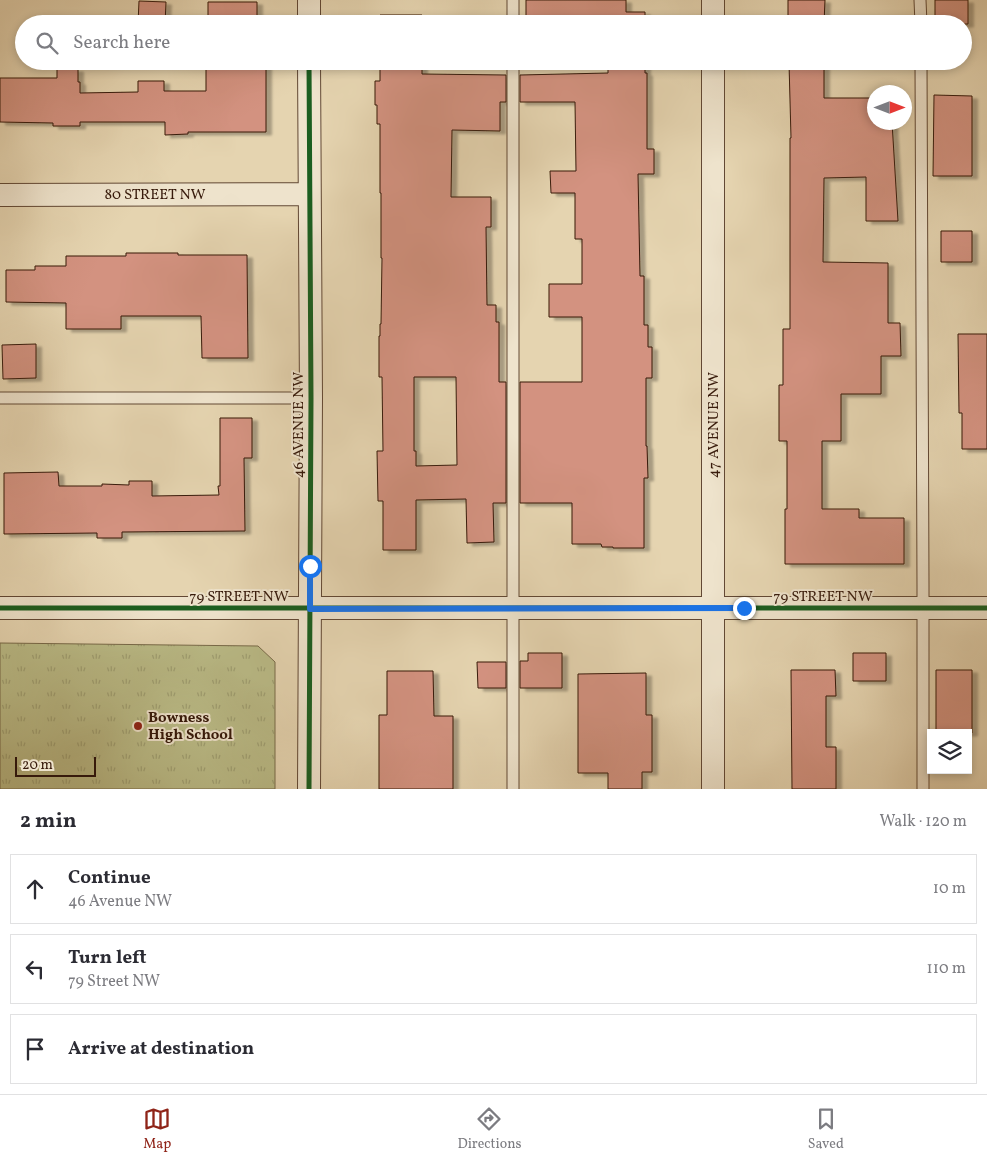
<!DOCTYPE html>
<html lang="en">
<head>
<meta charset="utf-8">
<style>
	:root { --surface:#fff; --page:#f7f7f7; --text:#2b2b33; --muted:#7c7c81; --line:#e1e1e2; --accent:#8f2418 }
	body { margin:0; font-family:Vollkorn,serif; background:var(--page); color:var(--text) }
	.controls { position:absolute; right:15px; bottom:15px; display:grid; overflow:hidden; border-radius:0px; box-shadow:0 2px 8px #0003 }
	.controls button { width:45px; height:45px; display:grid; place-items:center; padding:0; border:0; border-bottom:1px solid var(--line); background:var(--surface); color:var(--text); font:25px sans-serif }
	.compass { position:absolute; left:867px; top:85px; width:45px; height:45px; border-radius:50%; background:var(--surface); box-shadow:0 2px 8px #0003; rotate:90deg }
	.scale { position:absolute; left:15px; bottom:12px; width:81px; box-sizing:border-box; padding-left:5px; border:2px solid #371a0b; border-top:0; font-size:14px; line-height:18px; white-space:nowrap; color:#371a0b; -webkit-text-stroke:4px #eee3cc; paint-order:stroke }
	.stop { position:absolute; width:15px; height:15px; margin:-11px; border:4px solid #1a73e8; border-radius:50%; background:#fff }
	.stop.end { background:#1a73e8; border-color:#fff; box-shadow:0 1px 5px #0008 }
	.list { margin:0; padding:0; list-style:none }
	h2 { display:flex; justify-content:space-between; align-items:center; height:65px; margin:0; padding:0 20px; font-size:21px }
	h2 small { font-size:16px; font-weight:400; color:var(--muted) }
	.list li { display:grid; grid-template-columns:32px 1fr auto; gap:15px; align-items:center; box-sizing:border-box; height:70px; margin:0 10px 10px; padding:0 10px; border:1px solid var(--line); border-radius:0px }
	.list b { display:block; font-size:19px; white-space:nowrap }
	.list p { margin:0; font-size:16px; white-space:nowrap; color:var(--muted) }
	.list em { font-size:16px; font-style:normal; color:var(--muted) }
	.icon { flex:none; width:28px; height:28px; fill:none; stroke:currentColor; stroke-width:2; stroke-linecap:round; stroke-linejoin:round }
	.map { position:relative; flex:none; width:987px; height:789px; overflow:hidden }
	.search { position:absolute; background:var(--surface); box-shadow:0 2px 8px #0003; left:15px; right:15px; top:15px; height:55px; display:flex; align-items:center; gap:12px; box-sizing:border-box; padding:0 18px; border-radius:28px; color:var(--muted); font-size:19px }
	.sheet { height:305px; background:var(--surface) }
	nav { display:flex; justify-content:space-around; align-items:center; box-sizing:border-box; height:70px; border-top:1px solid var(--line); background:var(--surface); font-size:14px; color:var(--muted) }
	nav a { display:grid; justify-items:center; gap:2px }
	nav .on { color:var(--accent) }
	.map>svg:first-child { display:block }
</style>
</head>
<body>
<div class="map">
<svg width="987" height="789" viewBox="0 0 987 789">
	<defs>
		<pattern id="grass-tufts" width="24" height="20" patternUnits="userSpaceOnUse" patternTransform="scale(1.25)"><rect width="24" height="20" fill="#babb87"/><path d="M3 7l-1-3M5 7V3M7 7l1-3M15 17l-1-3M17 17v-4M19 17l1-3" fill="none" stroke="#a0a073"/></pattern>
		<filter id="shadow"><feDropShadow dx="5.5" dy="3" stdDeviation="1" flood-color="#0004"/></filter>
	</defs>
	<rect width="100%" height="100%" fill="#e5d4b0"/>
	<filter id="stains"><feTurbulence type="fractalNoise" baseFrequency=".004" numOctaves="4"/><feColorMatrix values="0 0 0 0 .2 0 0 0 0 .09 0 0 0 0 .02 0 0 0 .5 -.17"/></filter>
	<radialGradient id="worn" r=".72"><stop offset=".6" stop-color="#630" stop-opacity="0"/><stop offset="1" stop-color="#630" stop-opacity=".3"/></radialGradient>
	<path fill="url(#grass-tufts)" stroke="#786a49" d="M0 643 258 646 275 662V789H0Z"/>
	<path fill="#d39280" stroke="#371a0b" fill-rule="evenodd" filter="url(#shadow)" d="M526 0H626V12H645V24H526Z
		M788 0H825L824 24H785V19L788 20Z
		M935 0H968V24H935Z
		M139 1 166 2 165 24H138Z
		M208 2H257V24H208Z
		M380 15H422V24H380Z
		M206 61H266V132H188V134L165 135V122H80V126H53V123L0 122V78H57V69H78V82H80V93L138 92V81H164V91H206Z
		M380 61H422V74L506 75V102H500V131L452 130 451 197H491V227H486L487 305H496V322H499V382H506V503H493L494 542 467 543 466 499 416 500V550H383V501H378L377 451H383L382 377H379V336H380V324H381L382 258H381V193H380V124H377V105H375V81H380ZM414 377H456L457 465 416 466V451H414Z
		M608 61H645V73H647V149H654V174H638L640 276H644V325H648V347H652V378H646V446H647L648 478H644V548H613V547H602L601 544H572V503H520V382H582V317H549V284H582V239H575V193H551L550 171H576L575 102H520V75L608 73Z
		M785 61H824V98H874V122H892L898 221H866V177L824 178 823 262 888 263V323H900L901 356H881V394H841V441H822V509H859V518H904V564H785V509H787V441H779V385H783V329H790V138H791L789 63H785Z
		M934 95 972 96V176H933Z
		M941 231H972V262H941Z
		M126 253H178V255H247L248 358H202L201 316H121V329H66V303L6 302V270H35V266H66V256H126Z
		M958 334H987V449H962V413H959Z
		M36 344V378L3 379 2 345Z
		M220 418H252V458H244L245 531 122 532V538H97V533L4 534V473L58 472 59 486H102V484L129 485V481H152V496L219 495 218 486H220Z
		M528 653H562V688H520V661H528Z
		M853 653H886V681H853Z
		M477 662H506V688H478Z
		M791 670H835L836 696H826V747H836V789H792Z
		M936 670H972V733H936Z
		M387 671H433L434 716H453V789H379V715H387Z
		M646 673V715H652V772H642V789H608V773H578V674Z"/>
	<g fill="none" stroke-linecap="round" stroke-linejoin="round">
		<defs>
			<path id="lane" d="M513 0V24
				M920 0 921 24
				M513 61V789
				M921 61 923 586V789
				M0 398H311"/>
			<path id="street" d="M309 0V24
				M713 0V24
				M713 61V789
				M0 195 309 194
				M0 608H987
				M309 789 311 398 309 61"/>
		</defs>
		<use href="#lane" stroke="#624834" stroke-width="13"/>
		<use href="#street" stroke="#624834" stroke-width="24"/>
		<use href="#lane" stroke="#eee3cc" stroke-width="11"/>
		<use href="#street" stroke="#eee3cc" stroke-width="22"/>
		<defs>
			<path id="cycleway" d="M0 608H987
				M309 789 311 398 309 61"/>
		</defs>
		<use href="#cycleway" stroke="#eee3cc" stroke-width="8"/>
		<use href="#cycleway" stroke="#1b5e20" stroke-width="5"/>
	</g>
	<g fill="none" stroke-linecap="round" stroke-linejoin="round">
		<path stroke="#1a73e8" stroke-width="6" d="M310 566V609L744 608"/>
	</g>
	<circle fill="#8f2418" stroke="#eee3cc" stroke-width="2" cx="138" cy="726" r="5"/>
	<g text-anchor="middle" stroke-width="4" stroke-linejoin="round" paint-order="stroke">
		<g font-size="15" fill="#371a0b" stroke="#eee3cc">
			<text x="155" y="199">80 STREET NW</text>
			<text transform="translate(298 425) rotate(-90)" y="5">46 AVENUE NW</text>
			<text transform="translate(713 425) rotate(-90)" y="5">47 AVENUE NW</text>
			<text x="239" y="601">79 STREET NW</text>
			<text x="823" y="601">79 STREET NW</text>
		</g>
		<g font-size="15" font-weight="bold" fill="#371a0b" stroke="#eee3cc" text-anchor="start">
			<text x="148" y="722">Bowness<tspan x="148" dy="17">High School</tspan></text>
		</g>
	</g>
	<rect width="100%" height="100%" filter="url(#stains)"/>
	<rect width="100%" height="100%" fill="url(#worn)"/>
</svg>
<div class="controls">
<button><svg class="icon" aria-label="layers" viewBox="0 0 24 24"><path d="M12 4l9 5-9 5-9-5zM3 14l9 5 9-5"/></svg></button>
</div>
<svg class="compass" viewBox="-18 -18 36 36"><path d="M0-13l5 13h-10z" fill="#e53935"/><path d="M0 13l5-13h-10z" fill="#7c7c81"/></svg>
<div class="scale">20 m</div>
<div class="stop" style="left:310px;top:566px"></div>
<div class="stop end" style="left:744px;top:608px"></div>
<div class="search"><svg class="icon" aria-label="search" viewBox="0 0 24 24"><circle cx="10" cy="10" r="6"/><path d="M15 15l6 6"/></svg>Search here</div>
</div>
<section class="sheet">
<h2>2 min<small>Walk · 120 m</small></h2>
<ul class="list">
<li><svg class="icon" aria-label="ahead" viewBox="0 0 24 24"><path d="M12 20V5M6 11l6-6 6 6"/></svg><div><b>Continue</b><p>46 Avenue NW</p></div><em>10 m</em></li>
<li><svg class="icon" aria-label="left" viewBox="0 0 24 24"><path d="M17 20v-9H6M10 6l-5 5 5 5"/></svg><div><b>Turn left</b><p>79 Street NW</p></div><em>110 m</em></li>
<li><svg class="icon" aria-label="arrive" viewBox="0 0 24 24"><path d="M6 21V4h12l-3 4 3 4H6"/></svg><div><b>Arrive at destination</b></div></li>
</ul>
</section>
<nav>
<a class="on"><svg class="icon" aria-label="map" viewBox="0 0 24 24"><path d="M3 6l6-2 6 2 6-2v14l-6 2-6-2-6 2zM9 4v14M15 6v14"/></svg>Map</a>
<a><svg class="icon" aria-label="directions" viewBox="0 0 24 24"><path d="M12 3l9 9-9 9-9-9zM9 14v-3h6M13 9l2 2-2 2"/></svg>Directions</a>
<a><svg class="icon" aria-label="saved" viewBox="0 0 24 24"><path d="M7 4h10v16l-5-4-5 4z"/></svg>Saved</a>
</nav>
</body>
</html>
